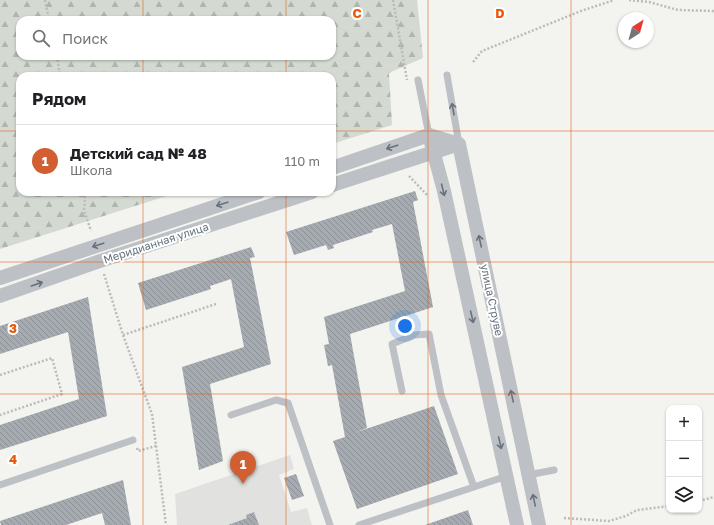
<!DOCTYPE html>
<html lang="ru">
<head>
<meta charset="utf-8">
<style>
	:root { --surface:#fff; --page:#f6f6f6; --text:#202124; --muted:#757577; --line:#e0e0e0; --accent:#d15f32 }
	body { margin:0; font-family:"Golos Text",sans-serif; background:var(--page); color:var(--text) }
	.controls { position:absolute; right:12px; bottom:12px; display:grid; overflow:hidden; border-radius:8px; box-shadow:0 1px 3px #0004 }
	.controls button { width:36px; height:36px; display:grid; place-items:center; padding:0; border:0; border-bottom:1px solid var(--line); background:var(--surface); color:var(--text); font:20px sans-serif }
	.compass { position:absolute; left:618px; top:12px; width:36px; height:36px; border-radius:50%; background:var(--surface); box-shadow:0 1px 3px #0004; rotate:36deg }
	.you { position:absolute; left:405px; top:326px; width:14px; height:14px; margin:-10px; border:3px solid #fff; border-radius:50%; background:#1a73e8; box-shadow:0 0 0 6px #1a73e833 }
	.badge { display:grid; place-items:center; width:26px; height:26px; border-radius:50%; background:var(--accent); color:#fff; font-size:13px; font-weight:700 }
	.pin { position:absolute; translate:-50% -33px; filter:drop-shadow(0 1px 2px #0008) }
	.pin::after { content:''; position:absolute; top:21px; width:14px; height:12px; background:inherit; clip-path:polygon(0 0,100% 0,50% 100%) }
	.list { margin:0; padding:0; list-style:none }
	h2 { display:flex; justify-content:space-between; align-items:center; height:52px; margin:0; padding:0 16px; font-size:17px }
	h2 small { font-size:13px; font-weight:400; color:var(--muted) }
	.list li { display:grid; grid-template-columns:26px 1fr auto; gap:12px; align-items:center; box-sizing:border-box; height:72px; padding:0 16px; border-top:1px solid var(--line) }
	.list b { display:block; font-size:15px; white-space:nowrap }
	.list p { margin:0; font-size:13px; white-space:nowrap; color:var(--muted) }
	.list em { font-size:13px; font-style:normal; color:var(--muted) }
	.icon { flex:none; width:22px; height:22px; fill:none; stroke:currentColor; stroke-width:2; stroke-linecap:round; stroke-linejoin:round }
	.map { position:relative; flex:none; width:714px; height:525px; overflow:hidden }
	.search { position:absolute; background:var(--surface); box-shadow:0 1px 3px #0004; left:16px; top:16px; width:320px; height:44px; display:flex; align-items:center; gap:10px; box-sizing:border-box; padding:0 14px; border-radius:12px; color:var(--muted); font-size:15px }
	.panel { position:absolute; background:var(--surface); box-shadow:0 1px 3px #0004; left:16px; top:72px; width:320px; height:124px; border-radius:12px }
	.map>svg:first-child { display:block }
</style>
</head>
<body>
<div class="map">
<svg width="714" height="525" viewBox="0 0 714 525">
	<defs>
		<pattern id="forest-firs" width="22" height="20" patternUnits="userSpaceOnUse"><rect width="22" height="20" fill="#d4dad1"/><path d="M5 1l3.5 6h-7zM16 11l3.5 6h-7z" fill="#b0b5af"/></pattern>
		<pattern id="building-back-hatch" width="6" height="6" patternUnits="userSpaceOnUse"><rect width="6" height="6" fill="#a5abb0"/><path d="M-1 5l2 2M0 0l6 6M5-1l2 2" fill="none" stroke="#8a9094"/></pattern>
	</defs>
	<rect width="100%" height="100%" fill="#f3f3f0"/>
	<path fill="#e1e2e0" d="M290 455 294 469 279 475 291 512 307 508 312 525H177L175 494Z"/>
	<path fill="url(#forest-firs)" fill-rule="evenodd" d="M0 0H417L423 58 389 73 392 125 332 144V76H20V192H179L0 249ZM20 20H332V56H20Z"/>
	<path fill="url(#building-back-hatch)" d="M415 191 418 200 413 202 433 307 350 334 367 428 354 433 434 406 458 474 357 509 333 441 345 437 332 365 328 366 324 345 329 344 324 317 405 291 392 224 372 230 373 232 333 245 334 248 328 250 326 245 294 255 286 232Z
		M251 247 255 257 250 258 271 364 210 384 223 461 199 470 182 367 244 347 231 279 210 286 211 289 146 310 138 283Z
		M88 297 107 416 0 450V425L79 399 68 332 0 354V326Z
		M296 474 304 496 292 500 284 478Z
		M123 480 131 525H105L102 513 66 525H1L0 521Z
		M468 510 473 525H425Z
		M254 512 259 525H228L247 518 246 515Z"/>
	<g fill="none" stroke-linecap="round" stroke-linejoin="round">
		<path stroke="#b9bbbd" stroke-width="2.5" stroke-dasharray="2 2" stroke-linecap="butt" d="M45 0 49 20
			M393 0 407 80
			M629 0 649 2 678 10 714 11
			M57 56 60 76
			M473 62 482 51 581 11 614 0
			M409 176 427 195
			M84 192 85 199 84 210 91 231
			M104 274 123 335 152 414 166 525
			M123 335 216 304
			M0 375 52 358 62 394 0 415
			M137 448 138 451 156 446
			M699 501 714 497
			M564 518 609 521 626 516 637 510 669 506"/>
		<path stroke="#bdc0c4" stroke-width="7" d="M447 75 459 144
			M418 80 429 135
			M402 391 392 344 414 335 429 334 441 395 474 487
			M231 415 276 400 288 403 330 525
			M528 475 554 470
			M0 485 133 440
			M359 525 507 476"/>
		<path stroke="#bdc0c4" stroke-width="14" d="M429 135 444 191 517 525
			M459 144 539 525
			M332 168 429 135 459 144
			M332 185 459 144
			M0 278 259 192
			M0 296 100 261 312 192"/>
	</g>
	<defs><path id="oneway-shaft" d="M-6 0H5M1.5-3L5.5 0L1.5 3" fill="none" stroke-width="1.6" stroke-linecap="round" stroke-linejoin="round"/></defs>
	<g stroke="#65727e">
		<use href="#oneway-shaft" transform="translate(453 109) rotate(-100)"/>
		<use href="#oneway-shaft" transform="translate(392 147) rotate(162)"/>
		<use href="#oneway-shaft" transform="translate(443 190) rotate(76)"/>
		<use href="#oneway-shaft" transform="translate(222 204) rotate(162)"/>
		<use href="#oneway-shaft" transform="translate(480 241) rotate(-102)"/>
		<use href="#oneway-shaft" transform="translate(98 245) rotate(162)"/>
		<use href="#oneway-shaft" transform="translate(37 284) rotate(-19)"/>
		<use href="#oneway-shaft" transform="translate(472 317) rotate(77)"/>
		<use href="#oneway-shaft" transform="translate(512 396) rotate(-102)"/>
		<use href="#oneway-shaft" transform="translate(500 443) rotate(77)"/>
		<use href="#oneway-shaft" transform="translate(534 500) rotate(-102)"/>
	</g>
	<path fill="none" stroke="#e8590c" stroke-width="1" stroke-opacity="0.55" d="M143 0V20M286 0V20M428 0V525M571 0V525M143 56V76M286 56V76M0 131H20M332 131H714M143 192V525M286 192V525M0 262H714M0 394H714"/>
	<g text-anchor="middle" stroke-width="4" stroke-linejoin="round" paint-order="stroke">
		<g font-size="11" fill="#65727e" stroke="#fff">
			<text transform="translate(156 243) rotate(-18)" y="4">Меридианная улица</text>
			<text transform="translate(492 300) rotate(78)" y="4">улица Струве</text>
		</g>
	</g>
	<g font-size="13" text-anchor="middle" font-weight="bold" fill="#e8590c" stroke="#fff" stroke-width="4" stroke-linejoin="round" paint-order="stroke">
		<text x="357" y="18">C</text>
		<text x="500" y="18">D</text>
		<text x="13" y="333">3</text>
		<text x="13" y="464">4</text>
	</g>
</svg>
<div class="controls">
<button>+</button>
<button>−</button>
<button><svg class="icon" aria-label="layers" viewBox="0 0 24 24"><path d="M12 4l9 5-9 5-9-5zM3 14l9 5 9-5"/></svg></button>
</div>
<svg class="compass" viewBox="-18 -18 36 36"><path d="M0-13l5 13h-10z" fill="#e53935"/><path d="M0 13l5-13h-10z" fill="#757577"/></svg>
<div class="you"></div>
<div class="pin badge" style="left:243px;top:484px">1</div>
<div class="search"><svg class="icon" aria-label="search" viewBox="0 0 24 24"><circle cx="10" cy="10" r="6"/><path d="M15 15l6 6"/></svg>Поиск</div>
<section class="panel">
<h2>Рядом<small></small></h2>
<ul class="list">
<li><span class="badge">1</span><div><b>Детский сад № 48</b><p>Школа</p></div><em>110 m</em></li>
</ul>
</section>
</div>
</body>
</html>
